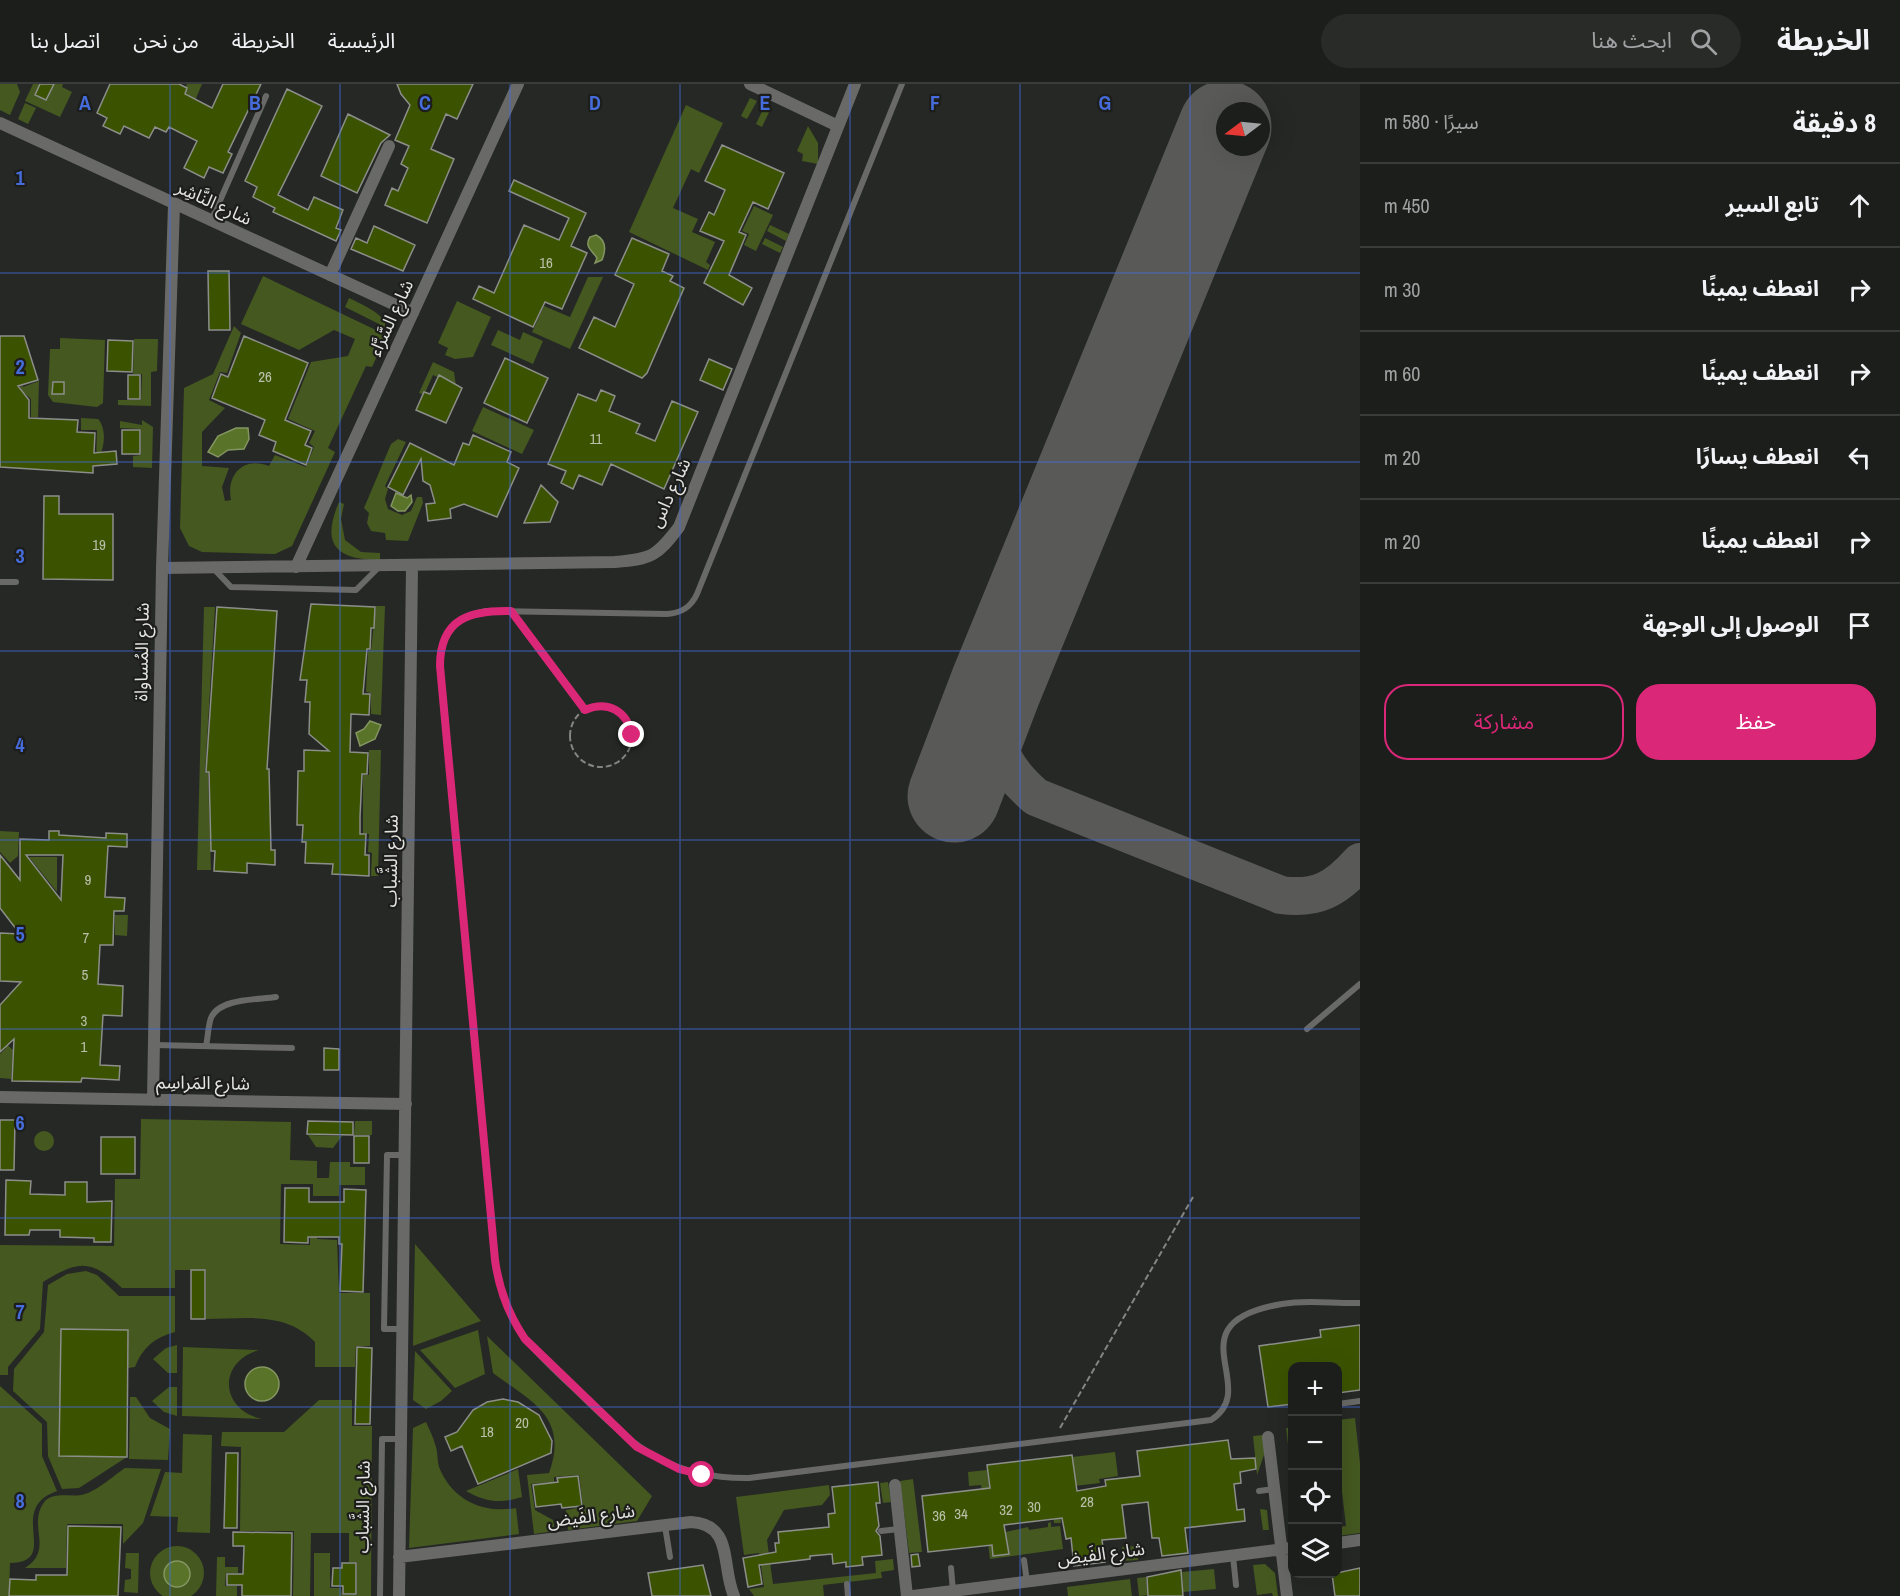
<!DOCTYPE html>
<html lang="ar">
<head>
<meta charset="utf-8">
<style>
	:root { --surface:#1c1e1c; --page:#292b29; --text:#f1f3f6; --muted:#a0a2a3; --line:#3a3c3b; --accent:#db2777 }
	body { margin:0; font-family:"Archivo Narrow","Noto Sans Arabic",sans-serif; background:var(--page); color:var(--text); direction:rtl }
	.controls { position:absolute; right:18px; bottom:18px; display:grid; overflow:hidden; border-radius:12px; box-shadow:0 6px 24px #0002 }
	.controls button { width:54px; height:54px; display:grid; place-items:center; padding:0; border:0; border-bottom:2px solid var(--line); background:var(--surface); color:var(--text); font:30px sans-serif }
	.compass { position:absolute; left:1216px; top:18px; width:54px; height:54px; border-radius:50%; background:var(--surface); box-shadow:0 6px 24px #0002; rotate:254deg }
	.stop { position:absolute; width:18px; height:18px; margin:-14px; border:4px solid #db2777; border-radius:50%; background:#fff }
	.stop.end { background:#db2777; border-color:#fff; box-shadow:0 2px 6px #0008 }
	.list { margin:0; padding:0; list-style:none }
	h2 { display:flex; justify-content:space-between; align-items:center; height:78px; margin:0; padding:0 24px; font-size:26px }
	h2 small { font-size:20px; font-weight:400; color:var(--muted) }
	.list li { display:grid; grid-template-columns:39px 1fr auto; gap:18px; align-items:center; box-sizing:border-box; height:84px; padding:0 24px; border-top:2px solid var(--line) }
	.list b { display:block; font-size:22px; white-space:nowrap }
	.list em { font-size:20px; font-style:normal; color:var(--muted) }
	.actions { display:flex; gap:12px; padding:18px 24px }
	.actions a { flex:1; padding:14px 0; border:2px solid var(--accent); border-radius:24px; text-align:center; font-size:21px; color:var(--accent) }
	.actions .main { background:var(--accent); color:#fff }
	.icon { flex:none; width:33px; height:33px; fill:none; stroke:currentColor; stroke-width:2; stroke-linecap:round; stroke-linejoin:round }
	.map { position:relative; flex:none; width:1360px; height:1512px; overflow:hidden; direction:ltr }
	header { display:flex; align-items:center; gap:36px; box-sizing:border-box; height:84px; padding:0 30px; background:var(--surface); border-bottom:2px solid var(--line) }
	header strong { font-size:28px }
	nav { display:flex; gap:33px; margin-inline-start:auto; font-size:21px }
	.search { width:420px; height:54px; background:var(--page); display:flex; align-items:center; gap:15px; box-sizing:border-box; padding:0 21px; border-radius:33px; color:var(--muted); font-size:22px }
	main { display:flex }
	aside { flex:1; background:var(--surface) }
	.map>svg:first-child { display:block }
</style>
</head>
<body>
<header>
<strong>الخريطة</strong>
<div class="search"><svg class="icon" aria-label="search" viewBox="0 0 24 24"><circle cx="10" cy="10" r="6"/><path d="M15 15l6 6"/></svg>ابحث هنا</div>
<nav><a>الرئيسية</a><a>الخريطة</a><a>من نحن</a><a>اتصل بنا</a></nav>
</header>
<main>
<aside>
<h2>8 دقيقة<small>سيرًا · 580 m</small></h2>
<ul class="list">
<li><svg class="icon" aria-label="ahead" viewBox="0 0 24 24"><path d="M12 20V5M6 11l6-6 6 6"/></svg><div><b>تابع السير</b></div><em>450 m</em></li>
<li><svg class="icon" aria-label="right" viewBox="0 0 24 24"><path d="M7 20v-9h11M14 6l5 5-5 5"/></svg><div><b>انعطف يمينًا</b></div><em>30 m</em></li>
<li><svg class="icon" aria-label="right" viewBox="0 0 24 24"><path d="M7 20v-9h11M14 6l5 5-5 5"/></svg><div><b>انعطف يمينًا</b></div><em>60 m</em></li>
<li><svg class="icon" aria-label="left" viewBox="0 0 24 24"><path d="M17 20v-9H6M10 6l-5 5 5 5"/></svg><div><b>انعطف يسارًا</b></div><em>20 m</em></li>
<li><svg class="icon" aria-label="right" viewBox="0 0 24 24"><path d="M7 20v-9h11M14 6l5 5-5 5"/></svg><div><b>انعطف يمينًا</b></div><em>20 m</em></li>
<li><svg class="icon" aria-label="arrive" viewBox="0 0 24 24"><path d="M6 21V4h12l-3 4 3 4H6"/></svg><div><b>الوصول إلى الوجهة</b></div></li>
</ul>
<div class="actions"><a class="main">حفظ</a><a>مشاركة</a></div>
</aside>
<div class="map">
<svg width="1360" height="1512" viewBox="0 0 1360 1512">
	<rect width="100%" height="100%" fill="#262825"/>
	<path fill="#445820" d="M0 0H17L20 8 10 31 0 26Z
		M33 0H63L62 3 72 8 60 33 25 17Z
		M187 0H202L189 31 176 25Z
		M750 14 757 17 747 35 741 32Z
		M25 19 36 24 28 40 18 35Z
		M686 21 723 39 699 89 691 85 673 124 698 135 692 148 715 158 706 178 710 181 708 186 629 148Z
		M765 21 771 24 762 43 756 40Z
		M808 42 818 59V80L802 77 803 70 797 67Z
		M754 122 773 131 756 167 744 161 749 150 742 147Z
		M770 141 789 150 786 157 767 147Z
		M765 154 783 163 780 169 762 160Z
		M263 192 380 248 383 242 345 223 349 214C395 236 392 239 372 283L366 282 328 364 335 368 292 462 275 470 202 468 189 462 180 444 184 304 213 290 234 242 241 249 227 289 220 288 209 316 225 324 202 348V382L229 384 222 403 225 417 231 416C226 391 243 372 269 382L275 371 306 383 314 363 309 359 315 347 288 335 311 278 348 272 355 255 334 246 299 266 241 240Z
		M588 193H603L570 265 532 248 544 222 570 233Z
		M457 217 491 233 473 273 455 275 445 271 448 264 438 259Z
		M498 246 520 256 523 248 543 257 533 280 491 261Z
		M60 254 105 256 103 319 97 323 53 318 48 311 50 265H60Z
		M134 255H158L157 287 151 288V322L118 321V316H141L142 290H133Z
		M10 272 23 303 39 297 38 333H31V315L22 307Z
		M433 278 454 288 456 302 433 291 424 311 419 309Z
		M483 323 534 346 522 370 472 347Z
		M81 334 98 335C108 346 104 368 96 378L97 346H81Z
		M142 336 153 343 152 384 133 383V372L141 371V345L120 344V337L142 341Z
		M398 355 406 358 385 402 388 405 385 415 388 425 402 431 411 427 417 413H422L423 419 408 457 386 456 385 449 371 447 367 439 369 429 364 424 391 360Z
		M339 418 344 420 341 435 345 456 361 468 380 469V476C335 476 321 460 339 418Z
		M376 522H385L381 631 371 630V609L366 608 368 567 371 566Z
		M204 523H215L205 689H208L211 786H197Z
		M369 666H381L378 792H371L372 769 368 768 369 750 363 749V691H369Z
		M0 747 19 748 18 772 10 779 0 768Z
		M29 773H57V808Z
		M115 831H128L127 852 115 851Z
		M0 954 13 966 11 995 0 994V970L6 964 0 958Z
		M141 1035 291 1038 290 1076 317 1077V1094H329L330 1078H350V1083H365V1101H339V1112H313V1100H281L280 1160 310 1161V1146H317V1155L337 1156 339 1209H370V1262H356L355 1283H315V1258C285 1227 247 1235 206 1235V1186H175V1204H122C91 1175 79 1176 43 1198L40 1245 8 1283V1291H0V1161L114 1162 115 1095H140Z
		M355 1037H372V1051H354Z
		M34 1057a10 10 0 1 1 20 0a10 10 0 1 1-20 0Z
		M308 1051 342 1052 333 1064 316 1063Z
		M415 1160 481 1237 413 1262Z
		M86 1187 97 1191 119 1212H175V1248C155 1253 142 1264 135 1283L128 1284V1246L61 1245 59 1371 127 1373 79 1404 62 1405 48 1372 47 1338 13 1307 14 1285 44 1248 48 1201 67 1190Z
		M478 1246 485 1290 455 1304 420 1266Z
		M487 1252 652 1412 637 1437 568 1446 566 1426 583 1423 579 1391 554 1393V1398L531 1400 535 1426 553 1436 555 1447 534 1450 527 1391 549 1389C569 1333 532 1318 493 1289Z
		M177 1261V1289H168L153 1275 166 1264Z
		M183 1263 259 1266C217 1278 220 1326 262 1335L182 1332Z
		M415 1267 452 1307 441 1317 426 1325 413 1316Z
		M0 1302 42 1340V1372L57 1407C5 1425 62 1478 10 1479L9 1512H0Z
		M169 1303H177V1332L164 1328 152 1317Z
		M130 1313H136L150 1334 170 1345 168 1376 129 1375Z
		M319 1316H352V1342H372L371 1512H314V1469H330V1504H341L342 1511H357V1478H349V1449H311L310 1512H293L294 1447H240L241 1363 221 1362 222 1348H284Z
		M1355 1334 1360 1379V1449L1338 1452V1443L1346 1442 1338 1373V1336Z
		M426 1338C429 1345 433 1352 435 1360 438 1367 437 1375 439 1383 452 1416 483 1430 516 1424L519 1450 409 1464 413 1344Z
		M1286 1344H1292V1394Z
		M183 1350 212 1351 210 1449 177 1448 178 1433 150 1432 165 1388 182 1389Z
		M1263 1351 1265 1368 1257 1391 1253 1352Z
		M1115 1368 1118 1392 1099 1395 1100 1399 1057 1404 1061 1439H1054L1046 1376Z
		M125 1384 161 1385 143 1439 123 1460V1440H67L66 1484H25C55 1465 26 1441 45 1417 54 1408 70 1413 81 1411 95 1409 113 1392 125 1384Z
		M518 1385 522 1413C500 1420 486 1418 466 1407Z
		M987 1386 995 1446 1001 1449 1028 1443 1029 1446 1048 1443V1439L1051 1438V1443L1060 1442 1063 1465 990 1475 981 1401 969 1402 968 1388Z
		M913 1395 922 1468 909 1469 900 1397Z
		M888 1398 891 1418 883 1419 880 1399Z
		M829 1401 830 1411 822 1421 784 1426 767 1456 773 1500 876 1489 875 1477 893 1475 894 1486 881 1488 882 1494 823 1501 824 1512H754L749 1505 764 1503 759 1469 744 1471 736 1413Z
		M1260 1425 1267 1426 1269 1446H1263Z
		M1137 1462 1138 1476 1123 1477 1122 1463Z
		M150 1489a27 27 0 1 1 54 0a27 27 0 1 1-54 0Z
		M126 1469H139L138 1509 124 1508 125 1496 131 1495V1485L125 1484Z
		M217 1473H225V1483H238V1489H226L225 1502H237V1512H216Z
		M1265 1480 1275 1489 1278 1512H1273L1272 1509 1257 1511 1253 1481Z
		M1214 1485 1216 1505 1139 1512 1137 1494 1146 1493 1147 1506 1183 1503 1182 1488Z
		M1130 1495 1132 1512H1068L1067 1503Z"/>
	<path fill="#597329" stroke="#839561" stroke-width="1.5" d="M596 151C606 156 606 166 602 176L595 179 597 174C592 166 584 163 590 153Z
		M236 344H248L249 355 244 365 228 366 218 373 208 368 218 352Z
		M396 409 407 414 411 411 412 418 405 427H398L391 422Z
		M370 637 381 641 375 655 360 662 356 649 364 645Z
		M245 1300a17 17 0 1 1 34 0a17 17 0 1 1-34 0Z
		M164 1490a13 13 0 1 1 26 0a13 13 0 1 1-26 0Z"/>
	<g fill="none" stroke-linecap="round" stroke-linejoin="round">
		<path stroke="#595a58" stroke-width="38" d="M996 602C993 654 995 678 1036 713L1281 811C1317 816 1336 805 1360 778"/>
		<path stroke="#595a58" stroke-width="93" d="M954 712 996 602 1225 43"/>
	</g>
	<path fill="#3b5300" stroke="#8c8e8a" stroke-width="1.5" fill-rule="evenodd" d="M40 0H54L46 16 35 11Z
		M110 0H179L187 4 185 10 212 24 223 0H261L228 68 232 70 223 89 209 83 204 94 184 84 197 57 169 43 166 48 155 43 149 54 124 42 120 50 103 42 107 34 97 29Z
		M397 0H473L457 35 446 30 431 65 454 75 427 139 385 121 392 104 398 107 408 84 401 80 409 62 395 56 410 21 401 10Z
		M287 5 322 22 278 111 308 126 314 113 343 126 336 144 341 146 336 157 273 128 275 124 253 113 257 103 245 97Z
		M348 30 390 51 381 59 357 109 321 92Z
		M722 61 784 89 768 125 753 118 739 148 746 151 729 191 752 204 743 221 704 199 724 157 700 147 709 128 714 131 725 106 705 97Z
		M514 96 586 129 571 162 587 169 562 225 545 218 533 243 473 215 479 202 494 209 524 141 559 156 569 134 509 107Z
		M374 142 415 161 403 187 351 165 356 154 367 159Z
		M632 154 669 170 662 187 673 192 670 197 684 204 647 289 642 294 579 264 594 233 615 243 634 200 615 191Z
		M208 187H229L230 246H209Z
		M0 252H24L38 296 18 302 29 316V334L78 336 77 348 95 349 94 369 116 367 117 380 93 382V389L0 383Z
		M244 252 308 279 285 336 311 347 305 361 312 364 306 381 273 367 276 358 259 351 265 336 212 314 221 290 228 293Z
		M108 256 133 257 132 288 107 287Z
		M505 274 548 294 527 339 484 319Z
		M709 275 732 285 723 306 700 296Z
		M128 291H140V315H128Z
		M439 291 462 304 446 339 416 326 424 308 430 310Z
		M53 298H64V310H52Z
		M601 306 615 312 609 327 640 340 636 349 655 357 672 317 698 328 664 405 611 380 602 401 579 391 573 405 561 399 566 387 548 380 578 310 596 317Z
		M122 346H140V370H122Z
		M473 351 511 368 507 378 519 384 497 433 464 420 450 425 451 434 428 437 426 420 435 419 430 401 423 397 421 375 403 411 388 403 410 359 454 381 463 359 469 361Z
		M541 401 558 418 550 438 524 439Z
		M44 412H59V430H113V496L43 495Z
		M311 520 375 523 374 544H371L370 565H367L365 587 363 610H370L369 631 351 630 350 668 368 669 367 690H362L360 733V750H366L365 771H369V792L332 790 333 780 305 779 306 758H302L303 741H297L298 687H304V666L329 667 309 650 310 618H305L307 596H300Z
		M217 523 277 527 267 685H269L271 766H275V781L247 779V789L214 787 215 767H211L209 688H206Z
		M49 747H59V751L106 754V749L127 750V763L108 762 105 813 125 814 124 827H114L113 861H100L98 900 123 902 122 932 103 931 100 981 120 982 119 996 82 994 81 998 12 997 14 955 0 968V921L21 898 0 897V849L20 850 0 824V771L20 796V755L49 756ZM26 771H63L61 816Z
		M324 964 339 965V986H324Z
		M0 1036H15L14 1086H0Z
		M308 1037 353 1038V1051L307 1050Z
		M354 1052H369V1079H354Z
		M101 1053H135V1090H101Z
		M6 1096 31 1097 30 1110 65 1111V1098H87V1118L112 1117 111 1158H94V1154L60 1153V1146H30L29 1151H5Z
		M285 1104H309V1118H344V1105L366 1106 363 1208 340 1207 342 1160H339V1153H308V1159L284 1158Z
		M191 1186H205V1235H191Z
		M1360 1241V1306L1338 1309V1282H1293V1320L1268 1323 1259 1262 1321 1253 1320 1246Z
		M61 1245 128 1246 127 1373 59 1372Z
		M357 1263 372 1264 370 1340H355Z
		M503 1315 518 1318 539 1331 552 1357 551 1369 478 1400 462 1362 451 1367 445 1353 457 1348 473 1326 487 1318Z
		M1228 1356 1231 1375 1255 1374 1256 1385 1240 1388 1241 1399 1234 1400 1237 1426 1244 1425 1245 1437 1185 1444 1188 1469 1162 1472 1159 1454H1152L1148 1418 1122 1421 1126 1454 1102 1456 1105 1478 1074 1482 1071 1454 1066 1455 1062 1434 1004 1441 1009 1470 993 1472 992 1461 928 1468 922 1412 990 1404 987 1381 1072 1371 1077 1407 1106 1402 1105 1396 1140 1392 1137 1367Z
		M226 1369H238L237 1444H224Z
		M578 1392 582 1422 562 1424 561 1420 536 1423 533 1401 558 1398 557 1394Z
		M878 1398 880 1419H876L879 1442 876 1447 880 1452 882 1471 862 1473 863 1481 846 1483V1478L833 1480 832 1470 810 1472V1475L759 1481 762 1500 748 1503 743 1474 776 1468 775 1459H779L778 1448 829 1443 828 1430 835 1429 832 1403Z
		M68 1442 121 1443 118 1512H9L10 1495 36 1496V1491H67Z
		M233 1448 292 1449 291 1512H242V1501H227V1490H243L244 1462H233Z
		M918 1470 920 1482 912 1483 911 1471Z
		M342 1479H356V1510H343V1502H332L333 1484H342Z
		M703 1481 711 1512H652L648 1489Z
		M1360 1484V1512H1335L1332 1490Z
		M1181 1486 1183 1512H1148L1147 1493Z"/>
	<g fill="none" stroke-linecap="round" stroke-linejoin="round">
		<path stroke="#838582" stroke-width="2" stroke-dasharray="6 3" stroke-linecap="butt" d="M518 537 585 626
			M570 652a31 31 0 1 1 62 0a31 31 0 1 1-62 0Z
			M1060 1344 1193 1113"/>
		<path stroke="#696a67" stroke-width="6" d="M902 0 697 510C691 523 682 529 667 530L486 527C456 532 440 551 440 582L495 1176C499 1206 508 1230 525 1255 543 1276 563 1294 583 1313 636 1365 672 1395 749 1394L1211 1336C1263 1303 1170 1239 1282 1220 1308 1215 1334 1220 1360 1219
			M211 137 266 12
			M213 484 231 503 356 506 380 482
			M0 498H16
			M1307 945 1360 900
			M154 961 292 964
			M206 962C208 953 208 942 211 934 219 914 258 916 276 913
			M403 1245H384L387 1071H405
			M1338 1320 1360 1317
			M1259 1407 1274 1405
			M665 1442 670 1473
			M881 1447 899 1445
			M1233 1472 1236 1501
			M1024 1476 1027 1498
			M951 1484 953 1507
			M847 1500 848 1512
			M380 1512 382 1355H401"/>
		<path stroke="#696a67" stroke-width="12" d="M750 0 838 42
			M0 39 413 229
			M330 191 389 62
			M296 483 518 0
			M162 484 615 478C652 475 657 472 679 443L855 0
			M0 1013 406 1020
			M153 1016 162 484 174 121
			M1268 1353 1287 1512
			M895 1401 907 1512
			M1338 1459 1360 1456
			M399 1473 691 1438C734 1440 721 1483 734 1512
			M399 1512 412 482
			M913 1512 1292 1464"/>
	</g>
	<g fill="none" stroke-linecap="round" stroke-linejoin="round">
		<path stroke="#db2777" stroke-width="8" d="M632 651C627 627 608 616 585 626L511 527C471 526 440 534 440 582L495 1176C499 1206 508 1230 525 1255L637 1363 679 1385 702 1391"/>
	</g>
	<path fill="none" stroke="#456cda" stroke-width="1.5" stroke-opacity="0.55" d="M170 0V1512M340 0V1512M510 0V1512M680 0V1512M850 0V1512M1020 0V1512M1190 0V1512M0 189H1360M0 378H1360M0 567H1360M0 756H1360M0 945H1360M0 1134H1360M0 1323H1292M1338 1323H1360"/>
	<g text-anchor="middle" stroke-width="4.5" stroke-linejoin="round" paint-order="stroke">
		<g font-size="15" fill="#bac0aa">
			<text x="546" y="184">16</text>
			<text x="265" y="298">26</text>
			<text x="596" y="360">11</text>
			<text x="99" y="466">19</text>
			<text x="88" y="801">9</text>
			<text x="86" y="859">7</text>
			<text x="85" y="896">5</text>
			<text x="84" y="942">3</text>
			<text x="84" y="968">1</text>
			<text x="522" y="1344">20</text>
			<text x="487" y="1353">18</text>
			<text x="1087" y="1423">28</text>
			<text x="1034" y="1428">30</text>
			<text x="1006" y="1431">32</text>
			<text x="961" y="1435">34</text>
			<text x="939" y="1437">36</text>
		</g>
		<g font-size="18" fill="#e4e5e3" stroke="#1d1e1b">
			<text transform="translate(214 119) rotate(25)" y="6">شارع النَّاشِر</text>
			<text transform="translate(391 234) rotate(-65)" y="6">شارع السَّرَّاء</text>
			<text transform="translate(670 409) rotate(-65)" y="6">شارع داس</text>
			<text transform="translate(142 568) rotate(-89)" y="6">شارع المُساواة</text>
			<text transform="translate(391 777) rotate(-89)" y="6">شارع الشَّباب</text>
			<text transform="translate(203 999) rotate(1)" y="6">شارع المَراسِم</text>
			<text transform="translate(363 1423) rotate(-89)" y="6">شارع الشَّباب</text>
			<text transform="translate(591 1432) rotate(-7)" y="6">شارع الفَيض</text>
			<text transform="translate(1101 1470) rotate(-7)" y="6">شارع الفَيض</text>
		</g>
	</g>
	<g font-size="20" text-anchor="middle" font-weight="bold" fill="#456cda" stroke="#1d1e1b" stroke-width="4.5" stroke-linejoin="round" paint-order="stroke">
		<text x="85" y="26">A</text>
		<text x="255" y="26">B</text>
		<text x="425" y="26">C</text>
		<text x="595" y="26">D</text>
		<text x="765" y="26">E</text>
		<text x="935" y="26">F</text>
		<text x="1105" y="26">G</text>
		<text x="20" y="101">1</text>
		<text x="20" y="290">2</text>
		<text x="20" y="479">3</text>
		<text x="20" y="668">4</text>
		<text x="20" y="857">5</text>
		<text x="20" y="1046">6</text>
		<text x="20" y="1235">7</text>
		<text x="20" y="1424">8</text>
	</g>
</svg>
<div class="controls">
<button>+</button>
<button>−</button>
<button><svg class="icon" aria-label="locate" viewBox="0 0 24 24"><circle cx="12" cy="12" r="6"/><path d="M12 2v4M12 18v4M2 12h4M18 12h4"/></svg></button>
<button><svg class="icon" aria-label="layers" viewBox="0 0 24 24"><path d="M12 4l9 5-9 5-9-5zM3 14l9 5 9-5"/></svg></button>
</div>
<svg class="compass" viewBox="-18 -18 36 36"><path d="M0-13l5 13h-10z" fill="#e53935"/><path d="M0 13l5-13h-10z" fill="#a0a2a3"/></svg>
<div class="stop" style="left:702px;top:1391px"></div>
<div class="stop end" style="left:632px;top:651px"></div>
</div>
</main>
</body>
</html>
